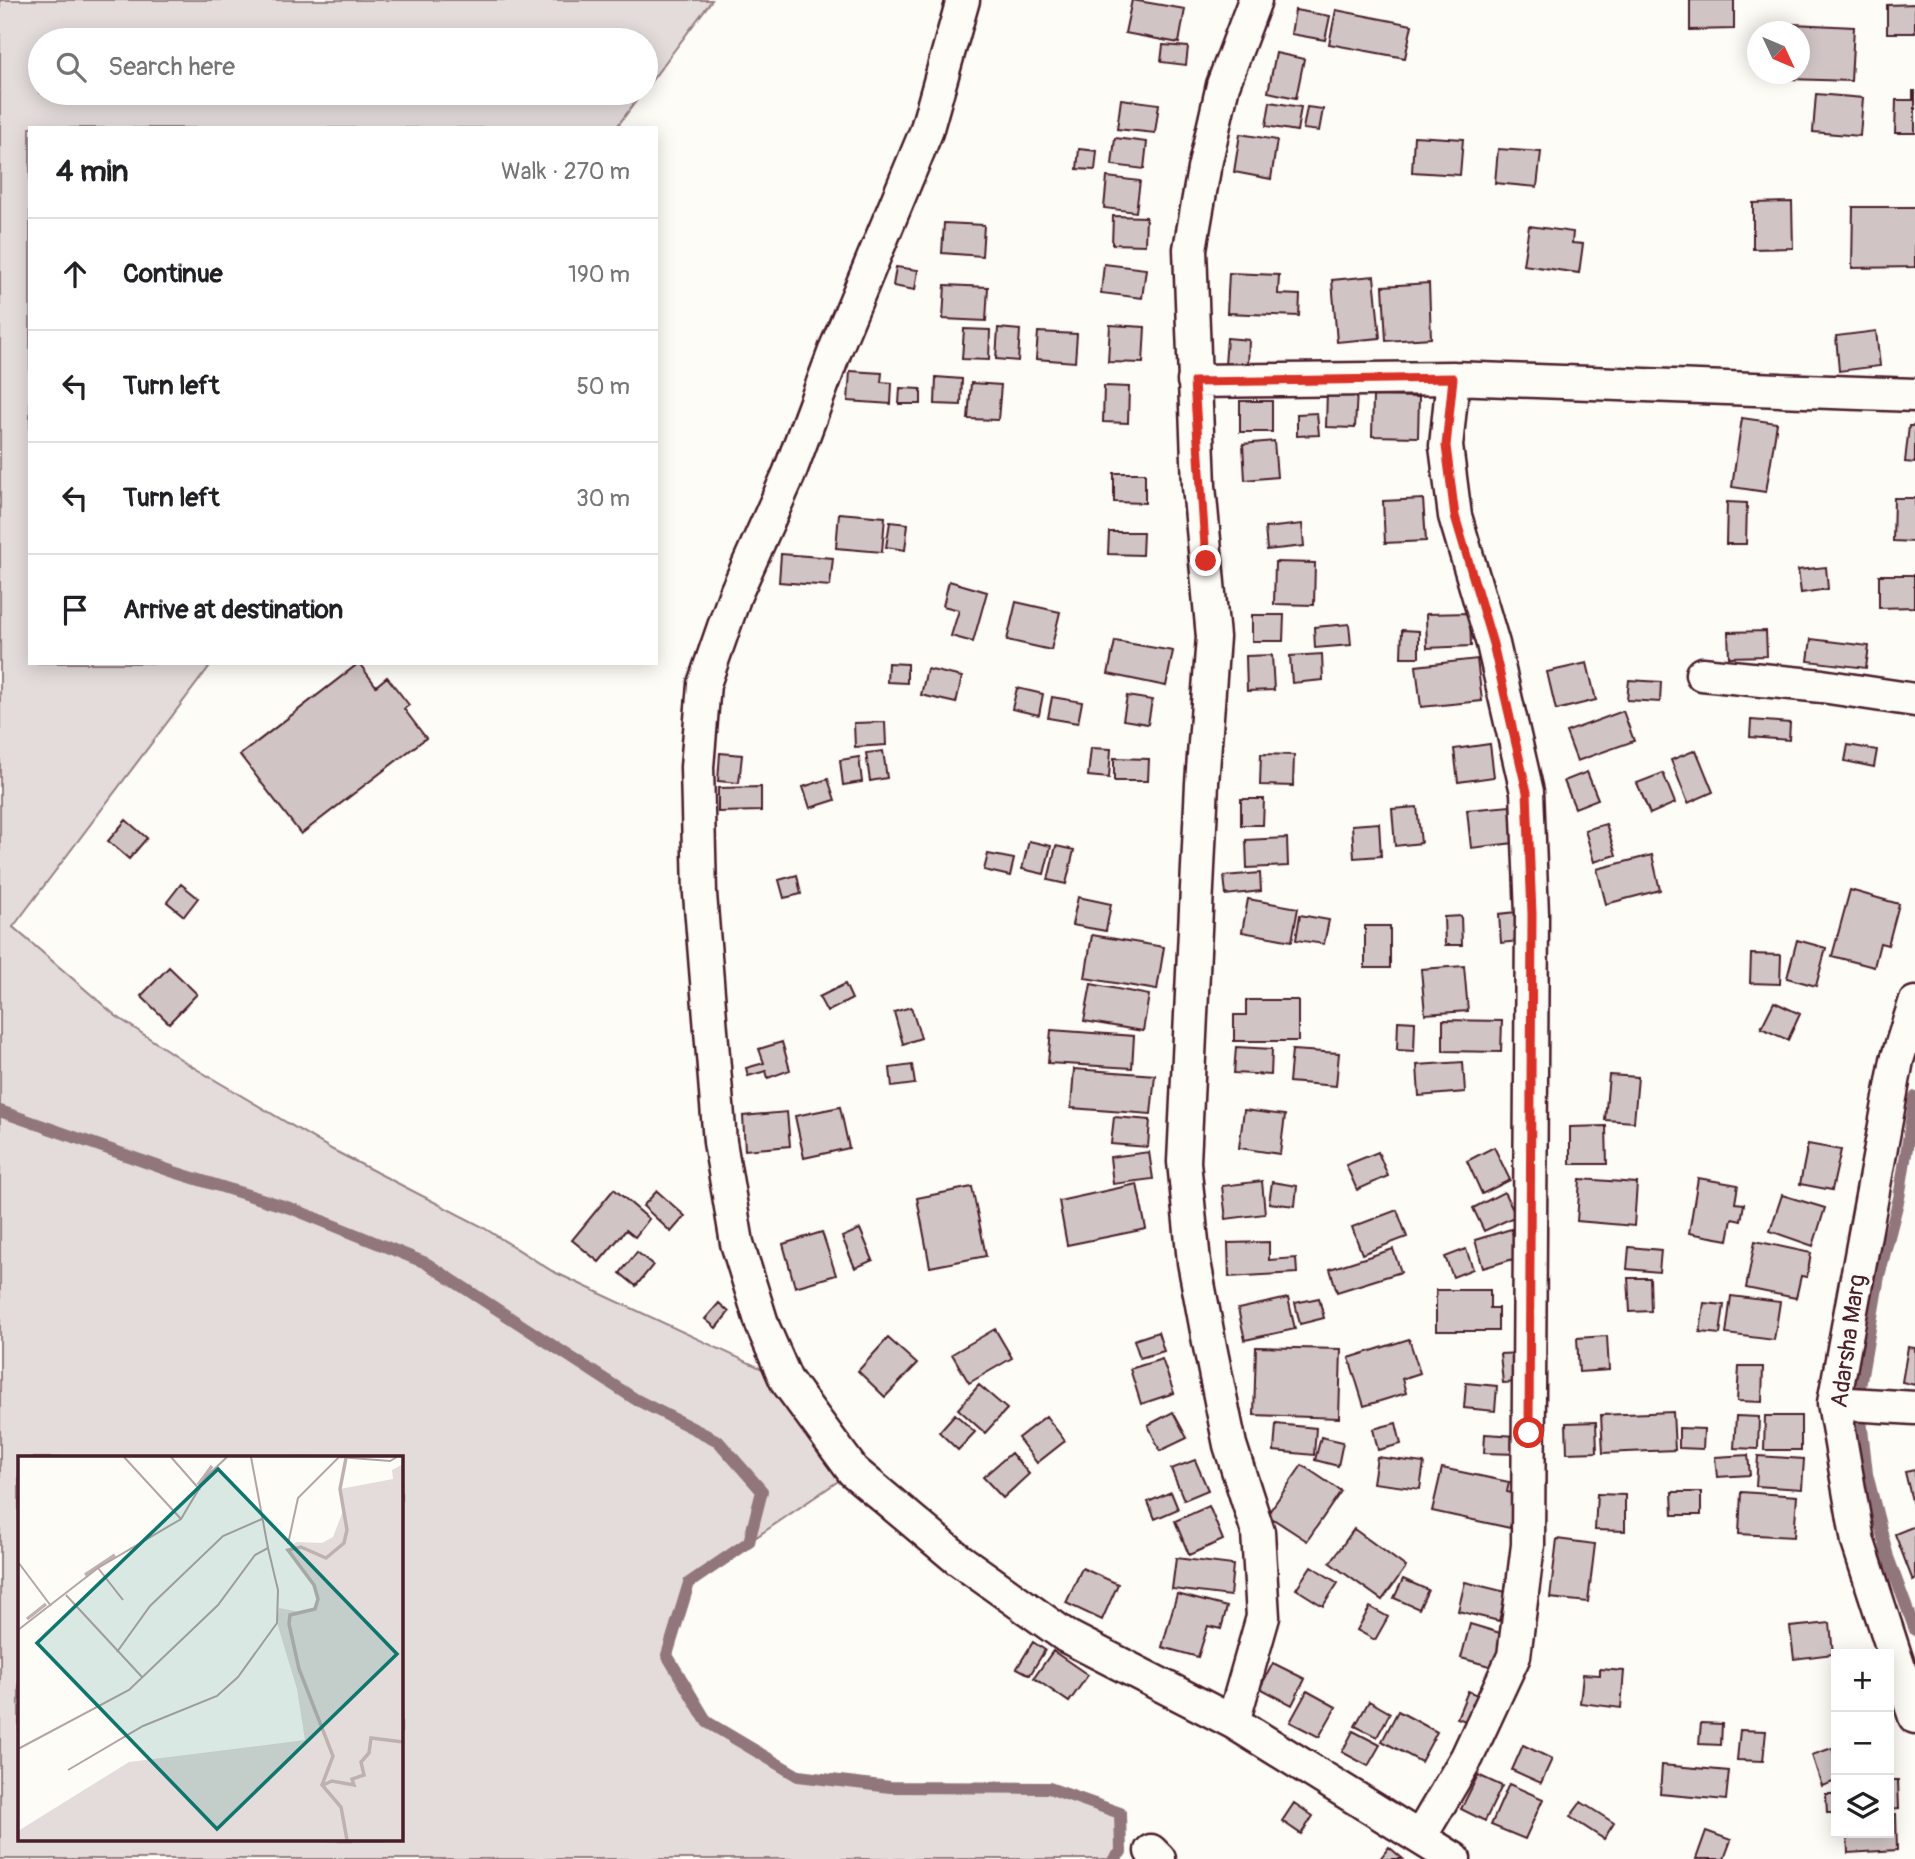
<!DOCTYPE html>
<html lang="en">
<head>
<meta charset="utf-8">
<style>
	:root { --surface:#fff; --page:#f2f2f2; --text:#202124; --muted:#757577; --line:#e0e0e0 }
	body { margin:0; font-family:Pangolin,sans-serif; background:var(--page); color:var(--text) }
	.controls { position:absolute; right:21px; bottom:21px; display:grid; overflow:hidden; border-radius:0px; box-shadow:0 4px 18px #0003 }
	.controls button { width:63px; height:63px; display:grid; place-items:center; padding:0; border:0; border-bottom:2px solid var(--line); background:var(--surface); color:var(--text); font:35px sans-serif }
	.compass { position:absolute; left:1747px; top:21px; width:63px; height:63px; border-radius:50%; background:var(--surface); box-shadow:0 4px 18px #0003; rotate:134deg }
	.stop { position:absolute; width:21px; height:21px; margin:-16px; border:5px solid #d93025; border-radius:50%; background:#fff }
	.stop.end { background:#d93025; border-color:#fff; box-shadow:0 2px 7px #0008 }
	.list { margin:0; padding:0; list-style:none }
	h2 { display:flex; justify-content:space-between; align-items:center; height:91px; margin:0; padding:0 28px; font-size:30px }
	h2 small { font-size:23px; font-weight:400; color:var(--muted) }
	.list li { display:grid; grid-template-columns:46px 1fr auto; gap:21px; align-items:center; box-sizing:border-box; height:112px; padding:0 28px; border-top:2px solid var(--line) }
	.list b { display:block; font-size:26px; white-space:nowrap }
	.list em { font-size:23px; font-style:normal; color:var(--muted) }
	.icon { flex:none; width:38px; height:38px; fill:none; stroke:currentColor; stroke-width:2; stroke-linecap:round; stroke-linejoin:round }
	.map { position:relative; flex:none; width:1915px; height:1859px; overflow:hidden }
	.search { position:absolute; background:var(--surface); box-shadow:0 4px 18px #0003; left:28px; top:28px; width:630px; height:77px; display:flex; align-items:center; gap:18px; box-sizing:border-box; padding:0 24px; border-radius:38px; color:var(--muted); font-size:26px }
	.panel { position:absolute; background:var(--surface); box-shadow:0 4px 18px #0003; left:28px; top:126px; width:630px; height:539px; border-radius:0px }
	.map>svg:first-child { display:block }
</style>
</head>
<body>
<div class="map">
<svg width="1915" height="1859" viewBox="0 0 1915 1859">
	<rect width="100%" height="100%" fill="#fdfcf7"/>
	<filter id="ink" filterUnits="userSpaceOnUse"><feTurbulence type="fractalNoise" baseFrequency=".0143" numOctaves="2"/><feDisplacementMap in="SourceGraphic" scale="14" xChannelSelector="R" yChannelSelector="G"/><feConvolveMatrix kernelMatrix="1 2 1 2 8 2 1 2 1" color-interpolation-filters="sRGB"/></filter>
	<g filter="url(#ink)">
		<path fill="#e3dcda" stroke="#967e82" stroke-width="2" fill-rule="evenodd" d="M0 0H712L646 88V40H40V93H642L616 128H30V663H212L13 927 116 1016 188 1064 333 1150 481 1226 552 1271 786 1380 853 1471 689 1583 667 1655 707 1722 798 1776 891 1787 1049 1788 1120 1813 1121 1859H0ZM19 1458H401V1840H19Z"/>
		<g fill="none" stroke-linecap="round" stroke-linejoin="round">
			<path stroke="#91777b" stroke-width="12" d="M0 1111 174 1172 293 1209 426 1263 635 1399 718 1441 762 1491 749 1542 689 1583 667 1655 707 1722 798 1776 890 1787 1049 1788 1120 1813 1121 1852 1114 1859
				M1860 1387 1879 1276 1899 1198 1915 1097
				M1861 1419 1867 1474 1888 1557 1915 1630"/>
		</g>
		<path fill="#d0c5c4" stroke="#4a1f2b" stroke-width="2" d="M1132 0 1185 9 1179 43 1125 33Z
			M1690 0H1734V29L1690 30Z
			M1915 4V33H1887V5Z
			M1295 10 1330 16 1325 40 1291 34Z
			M1336 10 1412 25 1405 58 1329 44Z
			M1793 24 1854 27 1851 81 1790 79 1791 74H1800V32H1792Z
			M1163 45 1188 47 1186 65 1161 62Z
			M1276 53 1304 59 1296 98 1268 92Z
			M1913 91H1915V133H1895L1896 100H1913Z
			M1816 94 1863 98 1860 136 1813 132Z
			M1121 99 1159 104 1155 133 1117 129Z
			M1270 102 1301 107 1297 131 1266 126Z
			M1307 107 1323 109 1319 131 1303 129Z
			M1240 134 1277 140 1271 179 1234 172Z
			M1414 136 1463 139 1460 175 1412 172Z
			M1115 138 1147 142 1144 169 1112 165Z
			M1079 149 1097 151 1095 170 1077 169Z
			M1498 149 1541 152 1537 187 1495 183Z
			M1107 177 1140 181 1136 212 1104 208Z
			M1792 202 1793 248 1753 249V203Z
			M1853 207H1915V267L1852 268Z
			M1113 216 1146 217 1145 245 1112 244Z
			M944 223 984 225 982 256 942 253Z
			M1529 226 1573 232 1572 243 1583 244 1579 273 1523 265Z
			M1104 264 1146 269 1142 298 1101 293Z
			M896 267 918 270 915 290 893 286Z
			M1229 273 1279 275 1278 294 1300 295 1299 316 1227 313Z
			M1374 276 1380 338 1337 342 1332 280Z
			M1429 283 1431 338 1386 341 1383 286Z
			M945 285 988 287 986 321 943 319Z
			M1110 325 1145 327 1143 363 1108 362Z
			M998 328 1020 330 1018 361 996 359Z
			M964 329 990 330 989 360 962 359Z
			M1876 331 1880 366 1839 371 1836 336Z
			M1038 332 1077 334 1075 362 1036 359Z
			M1227 338 1249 340 1248 367 1225 365Z
			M850 371 882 373 881 382 892 383 891 404 848 401Z
			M936 377 962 379 961 405 935 404Z
			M971 383 1001 385 998 420 968 419Z
			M1104 386 1129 387 1128 423 1103 422Z
			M900 388 921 389V404H899Z
			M1327 390 1357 391 1355 428 1326 427Z
			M1373 396 1419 397 1418 437 1372 436Z
			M1240 401H1272V432H1240Z
			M1317 413 1319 435 1297 436V414Z
			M1742 418 1777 423 1766 492 1732 487Z
			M1909 426H1915V463L1905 462Z
			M1274 441 1277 477 1245 480 1243 444Z
			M1114 473H1145V503L1114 502Z
			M1894 498H1915V542L1893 541Z
			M1423 499 1426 541 1385 543 1383 501Z
			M1727 502 1747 503 1746 544H1726Z
			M839 513 885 517 882 552 836 548Z
			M890 522 908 524 905 550 886 547Z
			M1302 524 1304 546 1267 550 1265 528Z
			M1109 532H1143L1142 555 1108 554Z
			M781 554 833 558 830 586 779 582Z
			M1275 562 1315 563 1314 605 1274 604Z
			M1826 567 1828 589 1801 593 1798 570Z
			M1879 575H1914V607L1879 608Z
			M949 581 987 592 973 642 951 636 959 610 943 606Z
			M1016 602 1060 612 1051 650 1007 640Z
			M1470 613 1471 646 1427 648 1426 614Z
			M1252 615H1284L1283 641H1252Z
			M1349 624 1351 645 1315 648 1314 627Z
			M1402 630 1419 631V657H1401Z
			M1766 631 1767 656 1729 657 1728 632Z
			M1811 639 1869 646 1866 668 1808 661Z
			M1115 641 1173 651 1166 686 1108 674Z
			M1322 654 1323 680 1292 683 1290 656Z
			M1272 655 1274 690 1247 691 1246 656Z
			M1477 659 1482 701 1421 707 1416 666Z
			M359 663 376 686 387 677 409 705 404 709 426 738 301 834 240 755Z
			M888 663 907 664V683L887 682Z
			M1587 663 1596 700 1556 710 1547 672Z
			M927 669 962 677 956 703 921 695Z
			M1629 680 1661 682 1660 702 1627 700Z
			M1017 688 1043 694 1039 715 1012 709Z
			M1127 696 1152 700 1148 724 1123 720Z
			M1052 697 1082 702 1078 723 1048 718Z
			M1623 711 1634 741 1577 761 1566 732Z
			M1751 720 1790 723 1789 740 1750 737Z
			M885 722 886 745 855 747 854 723Z
			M1490 744 1494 777 1458 782 1454 749Z
			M1848 745 1877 750 1874 767 1845 761Z
			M1091 748 1111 749 1109 778 1088 776Z
			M1696 750 1713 792 1688 803 1671 760Z
			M883 751 887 778 870 781 866 753Z
			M720 753 742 755 739 783 718 781Z
			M1261 754 1294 755 1293 786 1260 785Z
			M859 757 862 782 843 785 840 760Z
			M1114 758 1149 759 1148 781H1114Z
			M1587 772 1598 799 1575 808 1564 781Z
			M1663 773 1675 803 1650 814 1637 783Z
			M828 779 835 800 810 808 803 787Z
			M761 787V811L718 812V788Z
			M1241 799H1264L1263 825H1241Z
			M1510 806 1514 843 1471 848 1467 810Z
			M1417 807 1421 843 1395 846 1392 809Z
			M126 820 147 838 129 859 108 841Z
			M1379 823 1381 856 1354 858 1352 825Z
			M1606 824 1616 855 1594 862 1585 830Z
			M1287 838 1288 866 1247 868 1246 840Z
			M1029 841 1051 846 1044 874 1022 869Z
			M1056 846 1074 850 1066 884 1048 880Z
			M988 854 1014 859 1010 876 984 870Z
			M1652 855 1660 890 1606 904 1597 869Z
			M1260 873 1261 891 1226 895 1224 876Z
			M797 875 801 894 784 898 779 880Z
			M181 884 198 898 184 916 167 902Z
			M1850 890 1899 904 1888 945 1880 943 1874 967 1832 956Z
			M1078 897 1111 904 1106 931 1072 925Z
			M1248 899 1298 908 1292 941 1242 932Z
			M1525 911 1528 940 1501 943 1499 914Z
			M1300 915 1329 920 1324 944 1296 940Z
			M1461 916 1462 945H1445L1444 917Z
			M1365 926H1390V968H1365Z
			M1092 935 1164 947 1157 990 1085 978Z
			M1797 940 1826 948 1816 986 1787 978Z
			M1751 954 1781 955 1780 984 1750 983Z
			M1464 966 1468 1011 1425 1014 1421 969Z
			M169 967 197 994 169 1023 141 996Z
			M845 984 852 999 827 1012 819 997Z
			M1091 984 1149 995 1143 1031 1084 1021Z
			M1246 1000H1298V1041H1234V1015H1246Z
			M1774 1002 1800 1014 1788 1040 1761 1028Z
			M911 1007 921 1038 903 1044 894 1012Z
			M1443 1020 1502 1021 1501 1052 1443 1051Z
			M1398 1021 1415 1022 1414 1051 1397 1050Z
			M1051 1030 1134 1036 1132 1068 1048 1063Z
			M782 1042 790 1070 768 1078 766 1071 748 1076 746 1068 764 1063 759 1049Z
			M1236 1047 1272 1049 1271 1075 1234 1073Z
			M1292 1050 1339 1053 1336 1086 1289 1082Z
			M1463 1062 1465 1092 1419 1096 1417 1065Z
			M912 1065 915 1084 892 1087 890 1068Z
			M1074 1069 1155 1075 1151 1114 1071 1108Z
			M1609 1075 1638 1077 1634 1122 1605 1120Z
			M840 1107 849 1148 804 1158 795 1116Z
			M1244 1110 1285 1115 1280 1154 1239 1148Z
			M787 1112 790 1146 745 1150 743 1116Z
			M1114 1117 1150 1120 1148 1147 1111 1144Z
			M1606 1126 1607 1164H1570V1127Z
			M1808 1144 1841 1150 1832 1190 1800 1184Z
			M1494 1147 1510 1180 1482 1194 1467 1161Z
			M1149 1152 1153 1179 1113 1184 1110 1157Z
			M1378 1152 1388 1176 1357 1190 1346 1165Z
			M1698 1178 1738 1185 1735 1203 1744 1204 1741 1221 1732 1219 1728 1240 1689 1233Z
			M1580 1179 1637 1183 1634 1226 1577 1221Z
			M1262 1181 1265 1214 1226 1219 1222 1186Z
			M1272 1182 1297 1186 1295 1206 1269 1203Z
			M1137 1184 1146 1229 1067 1245 1059 1201Z
			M972 1187 986 1256 930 1267 917 1198Z
			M614 1189 649 1219 635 1237 626 1230 599 1262 572 1240Z
			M657 1191 685 1216 671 1232 643 1206Z
			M1504 1192 1516 1216 1484 1231 1473 1208Z
			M1782 1195 1825 1208 1813 1246 1770 1231Z
			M1397 1210 1407 1237 1362 1254 1352 1227Z
			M860 1229 873 1260 855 1268 842 1237Z
			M1511 1229 1520 1257 1483 1268 1475 1240Z
			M822 1232 836 1275 795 1287 783 1244Z
			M1755 1241 1811 1253 1807 1277 1801 1276 1796 1298 1746 1288Z
			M1269 1242V1260L1296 1258 1297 1273 1229 1277 1228 1243Z
			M1629 1247 1661 1250 1659 1272 1627 1269Z
			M1393 1249 1401 1272 1337 1292 1330 1269Z
			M1466 1249 1473 1269 1453 1277 1445 1257Z
			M637 1252 653 1265 636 1286 620 1273Z
			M1628 1278H1650L1651 1311 1630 1312Z
			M1436 1290H1490V1308H1498V1331H1436Z
			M1731 1296 1780 1302 1774 1340 1726 1334Z
			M1288 1298 1295 1329 1245 1340 1238 1309Z
			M1319 1298 1324 1318 1300 1324 1295 1303Z
			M719 1303 729 1312 716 1328 705 1319Z
			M1704 1303 1724 1305 1720 1334 1700 1332Z
			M995 1329 1012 1358 969 1383 952 1354Z
			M1158 1332 1164 1351 1140 1358 1134 1340Z
			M1607 1336 1609 1370 1579 1372 1577 1338Z
			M888 1338 917 1364 885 1397 858 1371Z
			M1409 1339 1420 1373 1402 1379 1406 1393 1364 1406 1349 1358Z
			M1256 1347 1341 1349 1339 1418 1254 1415Z
			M1908 1347 1915 1348V1385L1902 1382Z
			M1521 1353 1522 1382 1503 1383 1500 1354Z
			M1162 1359 1174 1393 1141 1404 1130 1369Z
			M1739 1367H1763L1762 1402 1737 1401Z
			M1466 1383 1497 1386 1495 1411 1464 1408Z
			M979 1385 1007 1409 985 1433 958 1409Z
			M1173 1412 1187 1438 1160 1451 1148 1425Z
			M1673 1412 1675 1450 1603 1453 1601 1415Z
			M955 1414 975 1432 958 1450 939 1432Z
			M1046 1416 1065 1441 1037 1463 1018 1438Z
			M1736 1416 1759 1417 1758 1449 1734 1448Z
			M1765 1416H1801V1450H1764Z
			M1596 1422 1597 1452 1567 1453 1566 1423Z
			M1396 1423 1401 1444 1378 1450 1373 1429Z
			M1276 1424 1316 1428 1314 1455 1274 1451Z
			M1679 1428 1704 1429 1703 1449 1679 1448Z
			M1485 1434 1517 1436V1454L1484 1453Z
			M1321 1437 1343 1442 1338 1466 1315 1460Z
			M1011 1453 1029 1474 1003 1498 983 1477Z
			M1748 1455 1750 1475 1717 1477 1715 1457Z
			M1758 1456 1804 1459 1802 1489 1756 1486Z
			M1377 1457 1424 1463 1420 1489 1373 1483Z
			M1195 1460 1208 1490 1184 1500 1171 1469Z
			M1302 1465 1341 1491 1307 1541 1267 1515Z
			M1442 1468 1509 1482 1507 1492 1518 1494 1510 1528 1432 1511Z
			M1915 1470V1508L1914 1509 1905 1472Z
			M1171 1492 1178 1509 1155 1519 1148 1502Z
			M1672 1492H1701V1515H1673Z
			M1741 1492 1797 1496 1794 1537 1739 1534Z
			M1597 1494 1625 1495V1531L1595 1530Z
			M1209 1506 1223 1540 1189 1555 1175 1521Z
			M1915 1526V1580L1913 1581 1895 1534Z
			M1354 1529 1406 1567 1382 1600 1330 1563Z
			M1557 1539 1595 1544 1588 1602 1550 1598Z
			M1176 1558 1233 1565 1230 1596 1172 1589Z
			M1311 1566 1338 1583 1323 1606 1296 1589Z
			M1082 1568 1118 1584 1102 1620 1066 1603Z
			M1403 1579 1428 1590 1419 1609 1394 1598Z
			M1465 1582 1506 1592 1499 1621 1458 1611Z
			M1177 1594 1227 1607 1221 1629 1208 1626 1198 1657 1162 1647Z
			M1370 1607 1388 1617 1375 1640 1357 1630Z
			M1830 1623 1833 1654 1794 1659 1790 1627Z
			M1470 1624 1510 1636 1500 1669 1461 1658Z
			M1033 1642 1045 1650 1030 1675 1017 1668Z
			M1053 1651 1088 1675 1069 1702 1034 1678Z
			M1273 1663 1305 1679 1292 1705 1260 1688Z
			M1600 1669 1624 1671 1621 1708 1580 1703 1583 1674 1600 1675Z
			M1307 1691 1336 1707 1319 1737 1290 1722Z
			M1468 1691 1487 1699 1477 1725 1457 1718Z
			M1369 1701 1390 1713 1377 1737 1355 1726Z
			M1398 1711 1437 1732 1421 1762 1382 1741Z
			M1701 1723 1722 1724 1721 1745 1699 1744Z
			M1740 1730 1766 1731 1763 1761 1737 1760Z
			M1353 1731 1380 1745 1368 1766 1342 1752Z
			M1523 1745 1552 1759 1541 1783 1512 1770Z
			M1832 1748 1836 1760V1781L1822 1786 1812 1755Z
			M1662 1765 1729 1771 1726 1800 1660 1794Z
			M1478 1775 1502 1786 1485 1821 1461 1809Z
			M1889 1780H1898L1899 1809 1889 1810Z
			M1509 1784 1543 1799 1525 1839 1491 1825Z
			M1826 1794H1836V1813H1827Z
			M1581 1802 1614 1823 1604 1839 1570 1817Z
			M1294 1803 1313 1816 1301 1834 1282 1821Z
			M1896 1814 1897 1850 1848 1853 1847 1833H1889V1815Z
			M1706 1831 1731 1840 1724 1859H1696Z
			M1389 1847 1403 1859H1380Z"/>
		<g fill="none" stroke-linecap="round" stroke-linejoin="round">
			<defs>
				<path id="street" d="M963 0 926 132 836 348 789 474 735 595 704 684 697 767 700 894 720 1142 737 1243 763 1327 786 1380 853 1471 958 1559 1066 1636 1233 1722
					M1255 0 1223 85 1204 169 1190 249 1199 486 1213 637 1202 783 1184 1162 1194 1262 1210 1347 1230 1445 1258 1532 1263 1617 1233 1722 1454 1859
					M1194 381 1453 378 1915 395
					M1702 674 1822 686 1915 700
					M1915 1003 1897 1060 1834 1403 1858 1542 1915 1717
					M1834 1403 1915 1408
					M1420 1837 1467 1757 1514 1656 1528 1545 1532 914 1527 792 1493 644 1455 516 1446 446 1453 378
					M1151 1851 1159 1859"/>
			</defs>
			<use href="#street" stroke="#4a1f2b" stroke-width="37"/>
			<use href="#street" stroke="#fdfcf7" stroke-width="32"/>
		</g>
	</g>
	<g fill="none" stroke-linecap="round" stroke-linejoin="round" filter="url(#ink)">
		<path stroke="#d93025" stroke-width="9" d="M1206 561 1194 382 1453 378 1446 446 1455 516 1493 644 1527 792 1532 914 1529 1433"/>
	</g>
	<g text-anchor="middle" stroke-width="6" stroke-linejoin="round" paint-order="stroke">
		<g font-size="24" fill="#4a1f2b" stroke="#fdfcf7">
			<text transform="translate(1848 1341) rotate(-82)" y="8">Adarsha Marg</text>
		</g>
	</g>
	<g transform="translate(18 1456)">
		<rect width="385" height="385" fill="#fdfcf7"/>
		<path d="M385 8V384H0V375L111 306 287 284 279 233 259 167 261 152 288 157 297 153 299 143 296 129 270 94 278 86 304 87 315 81 325 55 322 33 375 23 374 14Z" fill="#e3dcda"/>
		<path fill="none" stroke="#c0b1b1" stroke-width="3.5" d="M328 2 322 33 329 74 326 87 308 102 283 91 270 94 296 129 300 143 297 153 272 159 271 168 281 213 315 300 304 329 323 351 329 384M180 29 194 10M67 119 97 99M9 163 28 148M305 329 314 325 336 329 334 323 346 319 343 306 351 297 353 282 385 286"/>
		<path fill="none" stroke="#b5a4a5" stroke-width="2" d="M106 1 163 63M153 1 182 34M270 88 280 42 321 1 372 5 379 1M0 106 33 150M80 112 105 144M48 139 124 221M0 174 80 112 163 63 188 21 209 1M99 196 132 150 205 80 244 63M0 293 111 234 200 149 237 99 250 92 233 1M50 314 125 270 199 240 220 221 259 167 260 134 250 92"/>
		<path fill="#0f766e" fill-opacity="0.15" stroke="#0f766e" stroke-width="3.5" d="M200 13 379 198 199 373 19 187Z"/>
		<rect width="385" height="385" fill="none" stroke="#4a1f2b" stroke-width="3.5"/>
	</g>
</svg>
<div class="controls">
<button>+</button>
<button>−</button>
<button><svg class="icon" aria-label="layers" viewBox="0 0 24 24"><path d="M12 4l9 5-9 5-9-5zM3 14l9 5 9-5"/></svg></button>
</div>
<svg class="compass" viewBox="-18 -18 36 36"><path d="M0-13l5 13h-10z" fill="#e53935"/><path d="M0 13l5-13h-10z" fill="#757577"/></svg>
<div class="stop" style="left:1529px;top:1433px"></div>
<div class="stop end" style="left:1206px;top:561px"></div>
<div class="search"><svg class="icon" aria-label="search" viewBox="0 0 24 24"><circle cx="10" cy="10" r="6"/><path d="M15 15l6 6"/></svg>Search here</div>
<section class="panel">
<h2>4 min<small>Walk · 270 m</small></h2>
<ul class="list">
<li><svg class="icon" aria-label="ahead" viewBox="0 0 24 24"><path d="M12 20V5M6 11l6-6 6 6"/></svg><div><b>Continue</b></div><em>190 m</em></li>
<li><svg class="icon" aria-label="left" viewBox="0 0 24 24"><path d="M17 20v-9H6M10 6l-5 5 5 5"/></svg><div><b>Turn left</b></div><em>50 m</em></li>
<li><svg class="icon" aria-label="left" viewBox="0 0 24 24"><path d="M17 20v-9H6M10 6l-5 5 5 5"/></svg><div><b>Turn left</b></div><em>30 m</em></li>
<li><svg class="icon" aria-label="arrive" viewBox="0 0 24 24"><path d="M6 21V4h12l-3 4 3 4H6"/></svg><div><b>Arrive at destination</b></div></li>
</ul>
</section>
</div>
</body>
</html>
